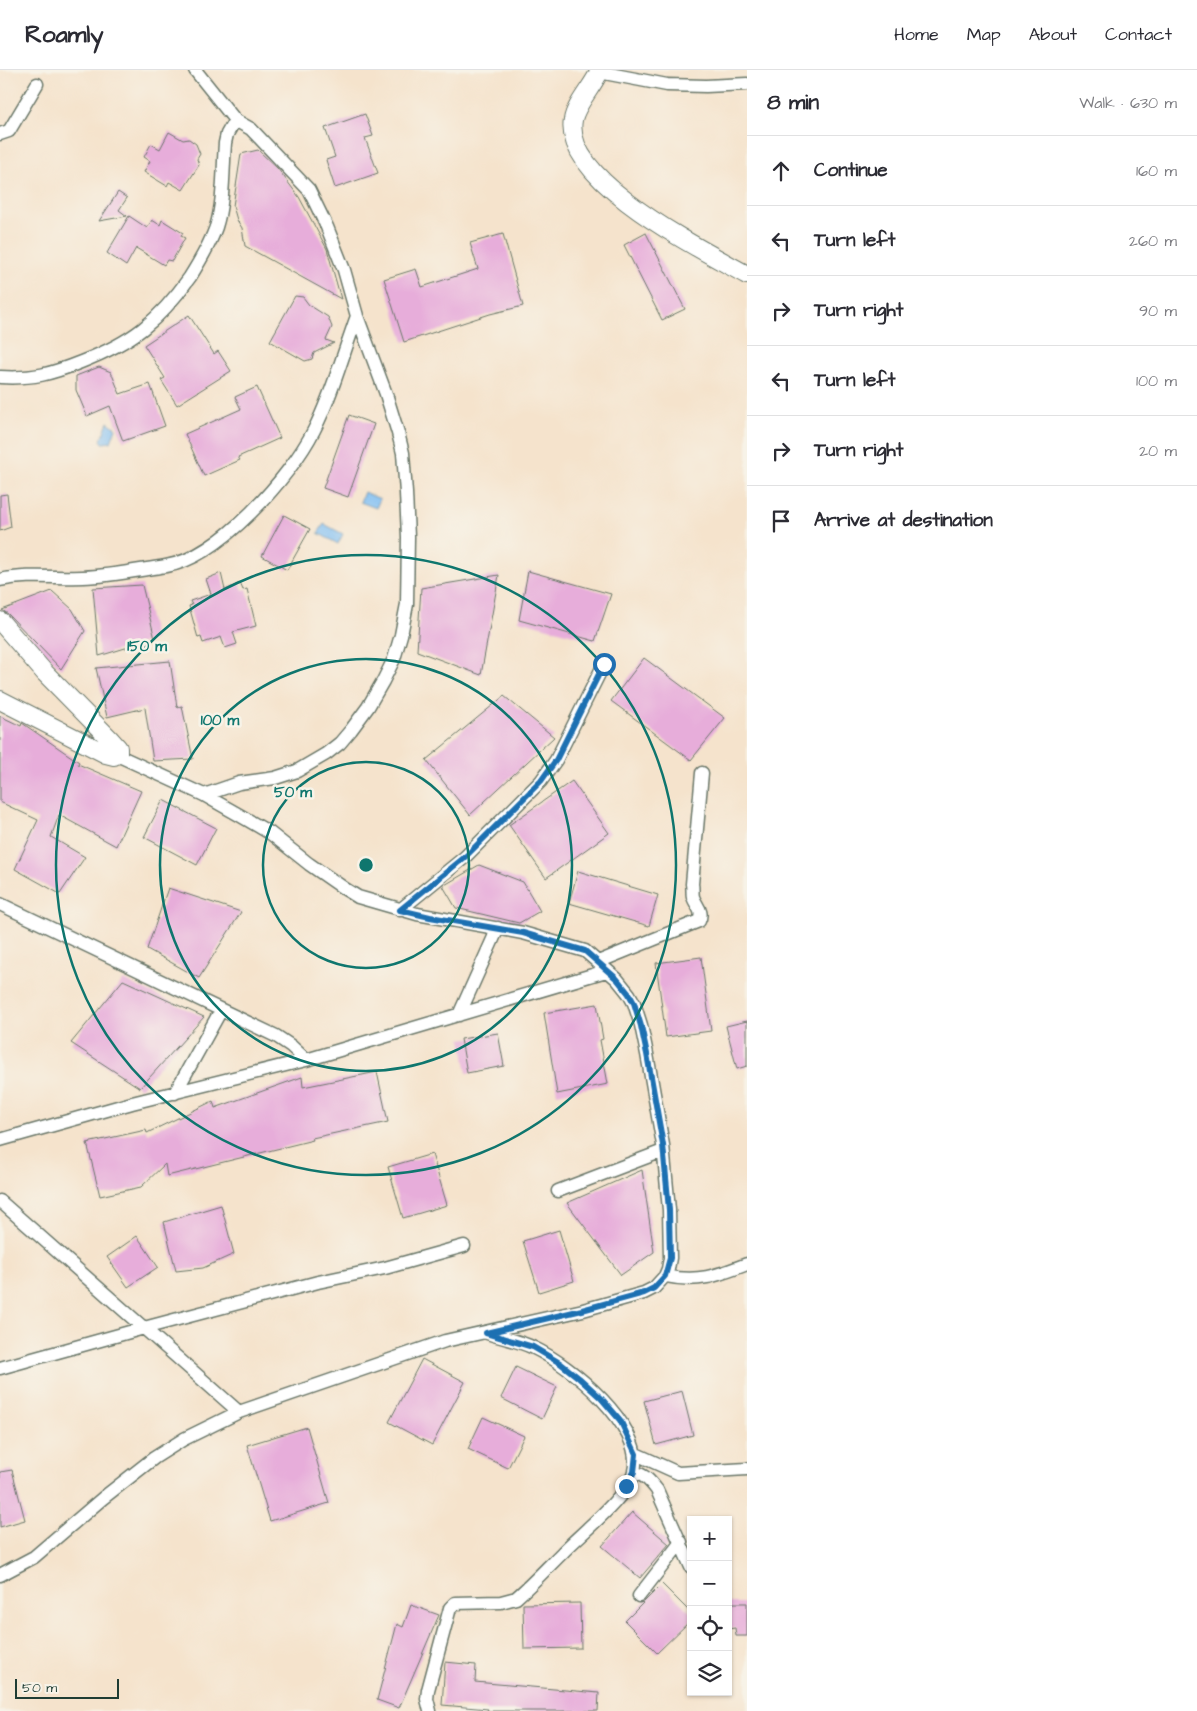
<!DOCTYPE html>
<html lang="en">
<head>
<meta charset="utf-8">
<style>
	:root { --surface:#fff; --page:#f7f7f7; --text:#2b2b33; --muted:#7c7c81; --line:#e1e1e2 }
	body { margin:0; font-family:"Architects Daughter",sans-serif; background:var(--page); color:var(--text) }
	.controls { position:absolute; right:15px; bottom:15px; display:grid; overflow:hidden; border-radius:0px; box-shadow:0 1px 4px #0004 }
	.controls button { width:45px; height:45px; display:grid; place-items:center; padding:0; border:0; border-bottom:1px solid var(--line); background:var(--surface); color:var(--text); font:25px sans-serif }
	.scale { position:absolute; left:15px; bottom:12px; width:104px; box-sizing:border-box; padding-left:5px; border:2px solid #1f3d34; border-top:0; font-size:14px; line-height:18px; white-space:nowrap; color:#1f3d34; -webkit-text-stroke:4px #f7f3e8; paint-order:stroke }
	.stop { position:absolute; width:15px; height:15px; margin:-11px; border:4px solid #1f6fb2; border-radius:50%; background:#fff }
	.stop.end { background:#1f6fb2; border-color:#fff; box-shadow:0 1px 5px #0008 }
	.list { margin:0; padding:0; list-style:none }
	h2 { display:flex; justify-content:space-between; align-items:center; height:65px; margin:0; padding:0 20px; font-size:21px }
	h2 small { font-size:16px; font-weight:400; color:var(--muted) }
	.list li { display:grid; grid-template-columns:32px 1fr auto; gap:15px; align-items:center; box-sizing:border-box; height:70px; padding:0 20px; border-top:1px solid var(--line) }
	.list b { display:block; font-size:19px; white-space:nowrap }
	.list em { font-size:16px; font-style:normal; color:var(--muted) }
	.icon { flex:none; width:28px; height:28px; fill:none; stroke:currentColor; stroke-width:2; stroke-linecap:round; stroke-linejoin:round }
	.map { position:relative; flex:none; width:747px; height:1641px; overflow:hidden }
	header { display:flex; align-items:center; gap:30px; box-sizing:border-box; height:70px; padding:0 25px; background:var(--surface); border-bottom:1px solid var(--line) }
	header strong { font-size:24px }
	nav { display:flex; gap:28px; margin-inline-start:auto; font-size:18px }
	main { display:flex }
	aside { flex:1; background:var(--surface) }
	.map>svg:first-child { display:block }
</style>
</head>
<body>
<header>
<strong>Roamly</strong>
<nav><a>Home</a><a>Map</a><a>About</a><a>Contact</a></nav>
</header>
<main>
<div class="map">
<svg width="747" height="1641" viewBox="0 0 747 1641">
	<rect width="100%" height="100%" fill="#f7f3e8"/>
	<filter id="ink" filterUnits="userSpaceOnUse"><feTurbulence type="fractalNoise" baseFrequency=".02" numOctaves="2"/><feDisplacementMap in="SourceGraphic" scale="10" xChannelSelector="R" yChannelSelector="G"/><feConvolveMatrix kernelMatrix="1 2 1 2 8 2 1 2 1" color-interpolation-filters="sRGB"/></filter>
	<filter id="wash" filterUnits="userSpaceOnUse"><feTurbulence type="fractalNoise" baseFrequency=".0096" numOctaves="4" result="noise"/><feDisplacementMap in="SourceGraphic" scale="20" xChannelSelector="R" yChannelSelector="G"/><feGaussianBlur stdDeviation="1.12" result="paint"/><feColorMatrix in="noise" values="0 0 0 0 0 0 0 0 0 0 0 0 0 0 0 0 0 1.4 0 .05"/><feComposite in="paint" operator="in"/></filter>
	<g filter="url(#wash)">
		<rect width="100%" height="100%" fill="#f5e3cc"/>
		<path fill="#7fbef3" stroke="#4f7e94" d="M108 352 116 358 111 372 103 373 101 370Z
			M364 422 380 429 376 438 360 432Z
			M324 454 343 464 338 474 318 463Z"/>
		<g id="blocks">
			<path fill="#e7adda" d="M365 44 373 66 365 68 378 103 335 118 326 90 335 87 325 58Z
				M169 62 183 70 189 69 196 74 200 84 197 89 199 95 183 120 169 112 167 116 144 102 150 91 144 87 151 74 160 79Z
				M258 80 278 99 299 127 327 179 341 229 245 176 242 158 237 150 233 136 241 84Z
				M118 122 127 128 119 140 127 146 99 151Z
				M129 146 147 158 152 150 160 155 162 150 183 163 181 166 185 168 172 191 167 190 164 195 136 178 126 196 107 183Z
				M646 163 685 239 662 250 624 175Z
				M503 164 523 236 490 244 404 272 384 209 416 199 422 217 478 199 470 173Z
				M295 226 303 227 309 235 328 247 332 257 326 270 334 273 314 283 312 289 305 291 270 271Z
				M189 245 214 284 218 281 231 301 177 335 161 310 165 308 144 275Z
				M99 297 111 302 120 324 150 314 165 356 123 371 110 336 87 346 76 320V306Z
				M257 317 280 368 238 387 240 390 204 406 185 364 241 339 235 327Z
				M349 345 374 354 348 427 323 418Z
				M7 424 11 457 0 461V425Z
				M284 445 310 459 287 500 262 486Z
				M528 501 611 524 595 571 519 550Z
				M221 503 225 520 240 513 243 520 247 519 256 556 233 562 237 574 225 578 221 567 203 573 201 567 198 568 189 536 192 535 190 531 211 524 206 509Z
				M499 505 481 605 417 581 421 518Z
				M142 515 155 569 99 586 93 518Z
				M52 521 72 539 85 561 61 599 8 544 2 540Z
				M644 588 725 648 691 690 611 631Z
				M170 591 177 637 182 636 193 689 153 691 145 638 107 647 96 598Z
				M504 626 554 667 470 745 426 690Z
				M0 646 21 656 22 653 79 692 78 694 141 721 116 776 59 745 51 767 85 787 60 824 15 799 38 750 0 732Z
				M572 711 609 763 546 808 509 755Z
				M163 730 216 758 197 795 144 767Z
				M479 795 523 812 540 841 519 853 456 838 443 816Z
				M578 801 658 825 649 856 569 833Z
				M168 818 241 842 199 908 147 879Z
				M701 887 711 961 666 967 656 893Z
				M123 910 204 947 140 1018 71 973Z
				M597 934 603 969 600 970 608 1014 557 1024 544 943Z
				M747 951V996L737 999 726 956Z
				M498 963 504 996 467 1003 461 969Z
				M377 1002 388 1052 312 1068 313 1070 167 1106 165 1094 141 1117 100 1126 87 1073 146 1060 147 1063 213 1031 215 1038 302 1007 303 1017Z
				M432 1084 447 1135 403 1148 388 1097Z
				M642 1100 654 1182 621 1205 567 1133Z
				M221 1135 234 1184 203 1198 176 1201 164 1152Z
				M559 1160 574 1211 539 1222 523 1171Z
				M137 1166 158 1197 128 1217 107 1187Z
				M422 1289 465 1312 432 1375 389 1352Z
				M516 1297 557 1317 542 1349 501 1328Z
				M682 1321 693 1365 656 1375 644 1331Z
				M483 1347 524 1366 508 1398 468 1379Z
				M307 1357 329 1433 270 1451 247 1375Z
				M12 1400 25 1450 0 1457V1402Z
				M632 1442 669 1474 640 1508 602 1476Z
				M662 1514 691 1543V1550L657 1583 625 1551Z
				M580 1533 581 1578 524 1579 523 1534Z
				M728 1533H747V1566H736L735 1558 728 1559Z
				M411 1535 439 1545 399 1638 377 1630 397 1554 403 1557Z
				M445 1592 476 1595 475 1612 599 1623 598 1641H487L488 1639 442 1635Z"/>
		</g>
	</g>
	<g filter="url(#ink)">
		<use href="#blocks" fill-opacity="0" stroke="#6a7769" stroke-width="1"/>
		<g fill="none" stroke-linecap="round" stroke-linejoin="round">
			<defs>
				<path id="street" d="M195 0 235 50 251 59 309 120 327 157 344 200 357 246 386 324 398 363 403 383 406 423 408 467 407 534 401 565 394 589 383 611 368 637 351 660 340 673 326 684 297 701 275 708 239 713 204 725
					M599 2 667 15 706 16 747 14
					M0 64 9 61 37 14
					M0 307C33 309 51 304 81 292 132 272 158 252 190 207 200 191 210 174 216 157 224 132 223 99 225 73L227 64 235 50
					M0 510C28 504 55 508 83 507 111 506 139 500 166 496 219 488 291 406 314 360 332 325 343 284 357 246
					M0 834 276 966 291 976 306 990 606 901
					M400 840 465 787 541 711 556 690 604 594
					M598 892 699 851C704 841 696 836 693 827 692 823 693 818 692 814L702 703
					M459 945 498 858
					M175 1023 221 940
					M0 1070 132 1033 306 990
					M558 1121 663 1081
					M0 1131 239 1342
					M665 1206C698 1213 716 1206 747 1194
					M0 1298 144 1258 318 1212 385 1198 464 1176
					M636 1384 678 1403 747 1399
					M634 1402C645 1405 650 1411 657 1420L691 1497
					M0 1505 34 1487 103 1428 154 1388 184 1369 239 1342 445 1271 583 1240 644 1223 654 1218 665 1206 668 1199 670 1188 669 1140 663 1075 647 984 641 955 634 933 629 924 617 909 585 881 523 863 417 844 358 827 345 819 309 794 270 763 241 746 204 725 117 685
					M639 1526 681 1472
					M430 1641 427 1629 428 1620 450 1538 455 1533 501 1532 516 1528C532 1514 547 1498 562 1483 581 1463 628 1427 634 1401 645 1356 570 1295 534 1278 520 1271 502 1268 487 1263"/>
				<path id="secondary" d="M600 0C594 15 575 35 573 50 562 111 703 180 747 205
					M0 551 45 603 109 668 118 678V683L114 686 106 684 0 630"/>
			</defs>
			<use href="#street" stroke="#6a7769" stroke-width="15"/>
			<use href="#secondary" stroke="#6a7769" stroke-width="20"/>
			<use href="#street" stroke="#fff" stroke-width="12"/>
			<use href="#secondary" stroke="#fff" stroke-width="18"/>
		</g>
	</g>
	<g fill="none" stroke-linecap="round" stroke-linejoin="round" filter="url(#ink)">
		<path stroke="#1f6fb2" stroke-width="6" d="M604 594 556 690 541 711 465 787 400 840 430 847 523 863 585 881 617 909 629 924 634 933 641 956 647 984 663 1075 669 1140 670 1188 665 1206 654 1218 644 1223 582 1240 486 1263 533 1277 560 1293 579 1308 601 1328 620 1350 636 1384 634 1402 626 1416"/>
	</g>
	<g fill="none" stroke="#0f766e" stroke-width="2.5">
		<circle cx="366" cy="795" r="103"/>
		<circle cx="366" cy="795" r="206"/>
		<circle cx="366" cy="795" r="310"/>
	</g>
	<circle cx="366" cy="795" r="8" fill="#0f766e" stroke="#f7f3e8" stroke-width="2.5"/>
	<g font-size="15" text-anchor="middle" font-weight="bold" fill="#0f766e" stroke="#f7f3e8" stroke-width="5" stroke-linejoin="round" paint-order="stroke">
		<text x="147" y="581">150 m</text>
		<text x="220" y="655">100 m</text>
		<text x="293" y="727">50 m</text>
	</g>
</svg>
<div class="controls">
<button>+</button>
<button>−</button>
<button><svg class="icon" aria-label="locate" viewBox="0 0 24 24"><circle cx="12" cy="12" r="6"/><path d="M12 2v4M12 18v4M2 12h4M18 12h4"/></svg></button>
<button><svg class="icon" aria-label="layers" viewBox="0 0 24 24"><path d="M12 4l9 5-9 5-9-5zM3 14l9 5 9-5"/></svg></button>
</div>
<div class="scale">50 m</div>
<div class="stop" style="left:604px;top:594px"></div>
<div class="stop end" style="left:626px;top:1416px"></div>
</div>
<aside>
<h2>8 min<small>Walk · 630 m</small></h2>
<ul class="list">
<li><svg class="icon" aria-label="ahead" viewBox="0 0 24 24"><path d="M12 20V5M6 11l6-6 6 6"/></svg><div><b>Continue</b></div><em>160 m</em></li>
<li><svg class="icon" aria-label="left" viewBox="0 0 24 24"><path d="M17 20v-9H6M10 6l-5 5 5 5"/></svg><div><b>Turn left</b></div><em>260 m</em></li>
<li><svg class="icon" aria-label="right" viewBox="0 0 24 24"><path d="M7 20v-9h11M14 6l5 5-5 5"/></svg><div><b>Turn right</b></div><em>90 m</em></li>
<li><svg class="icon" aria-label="left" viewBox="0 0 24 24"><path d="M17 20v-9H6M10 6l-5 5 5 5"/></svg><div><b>Turn left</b></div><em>100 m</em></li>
<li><svg class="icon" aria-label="right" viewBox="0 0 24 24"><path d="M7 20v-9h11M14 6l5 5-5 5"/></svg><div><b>Turn right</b></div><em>20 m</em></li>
<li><svg class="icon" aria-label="arrive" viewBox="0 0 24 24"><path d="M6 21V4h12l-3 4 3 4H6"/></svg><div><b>Arrive at destination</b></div></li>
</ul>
</aside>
</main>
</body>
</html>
